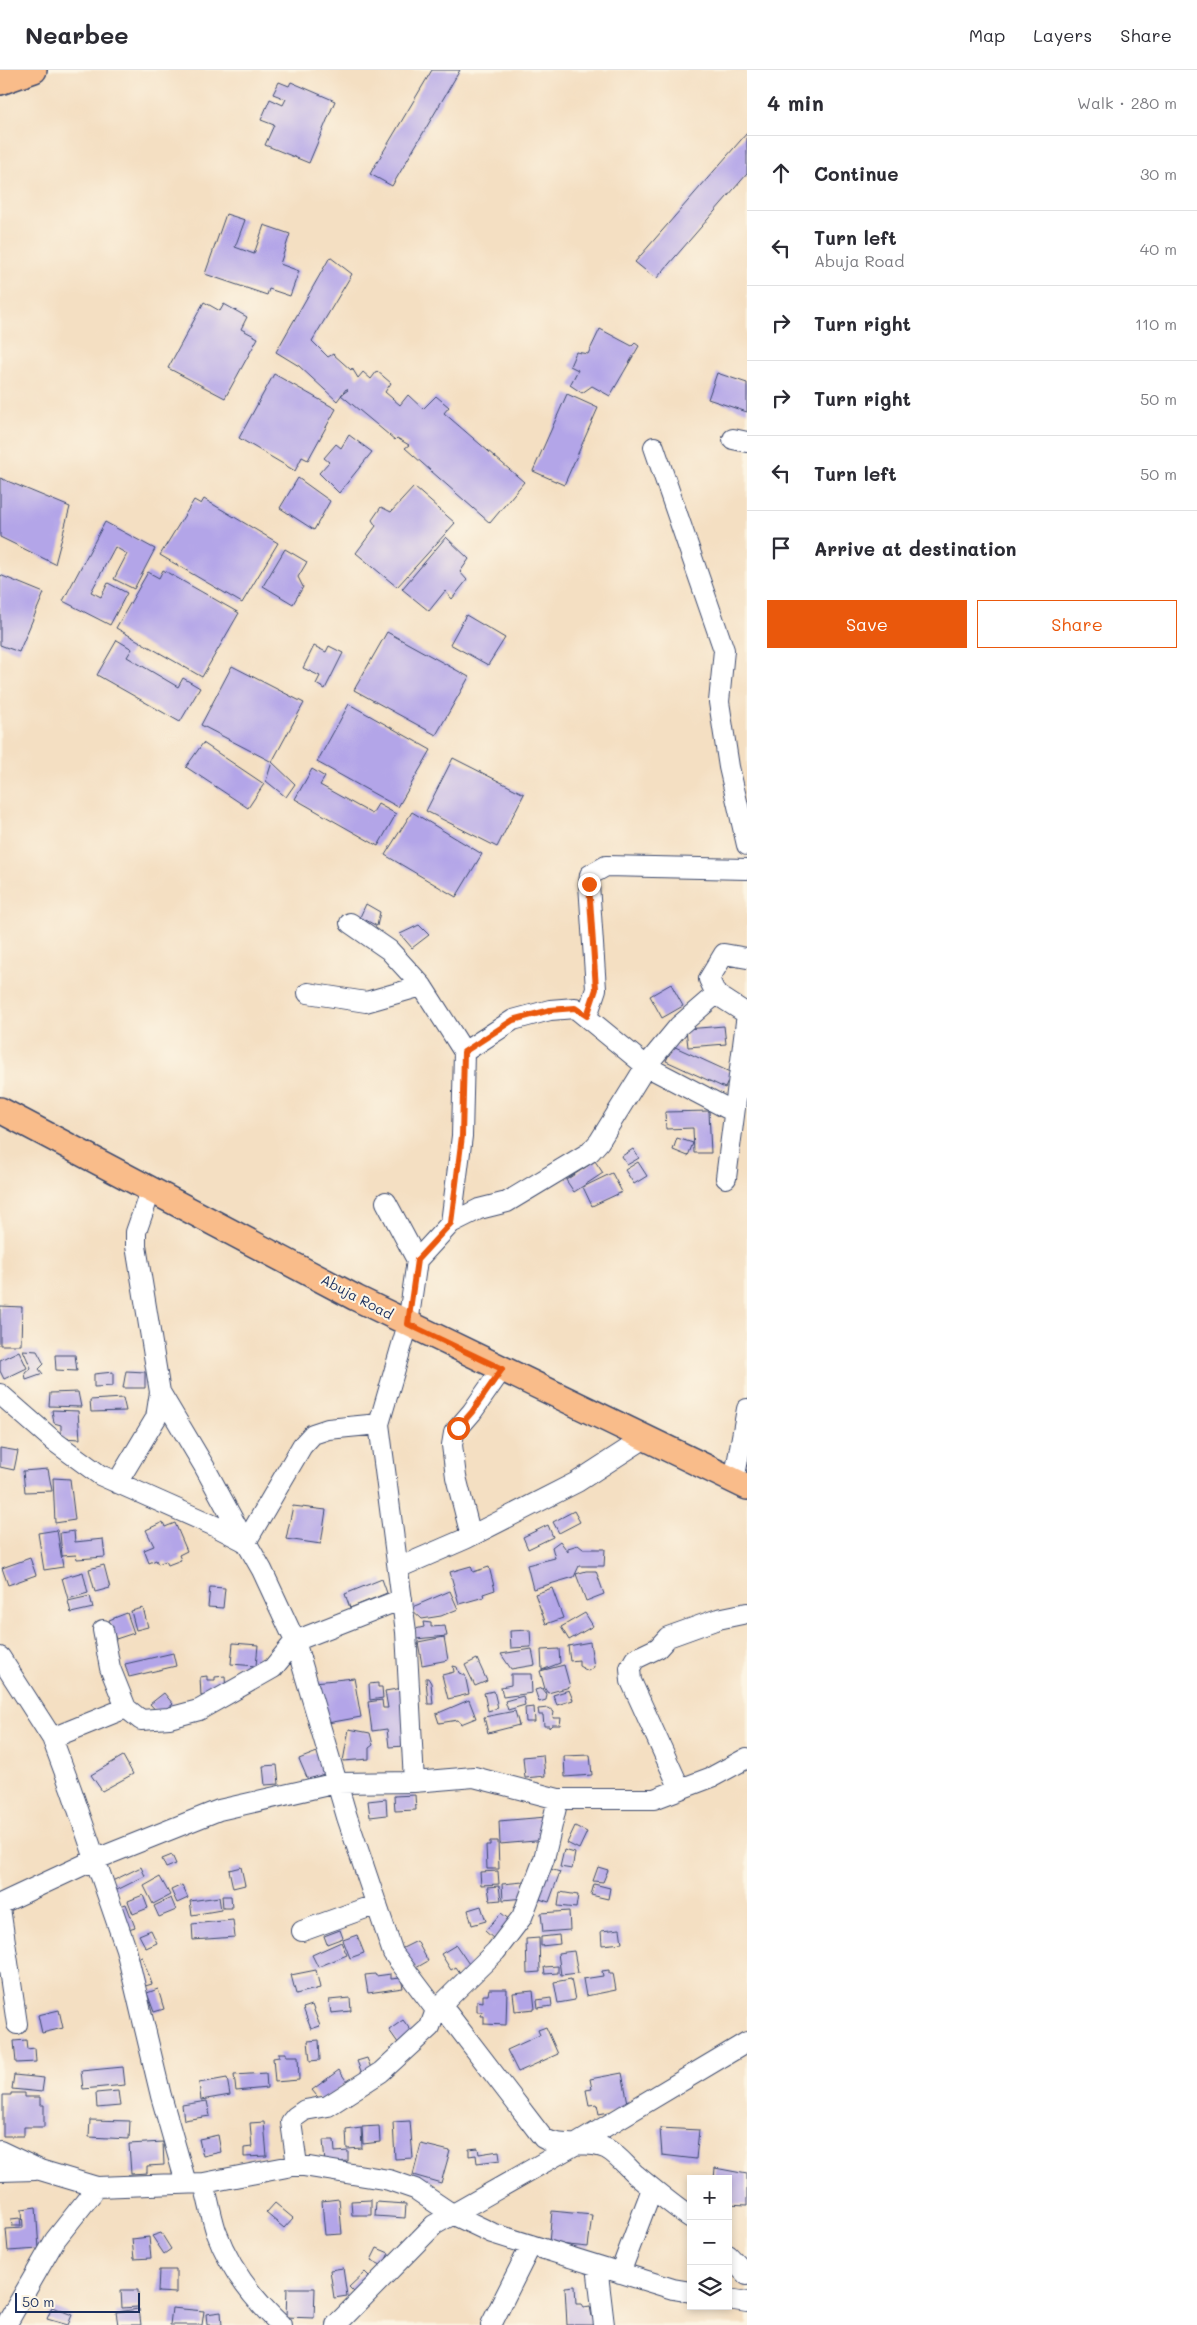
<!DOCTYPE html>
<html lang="en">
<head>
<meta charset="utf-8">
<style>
	:root { --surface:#fff; --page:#f2f2f3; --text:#2b2b33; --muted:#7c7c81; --line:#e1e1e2; --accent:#ea580c }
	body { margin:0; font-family:Mali,sans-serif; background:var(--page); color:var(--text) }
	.controls { position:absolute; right:15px; bottom:15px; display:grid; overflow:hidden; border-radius:0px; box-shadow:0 2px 8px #0003 }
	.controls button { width:45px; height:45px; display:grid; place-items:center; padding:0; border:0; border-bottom:1px solid var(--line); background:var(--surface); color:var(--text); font:25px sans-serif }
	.scale { position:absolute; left:15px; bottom:12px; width:125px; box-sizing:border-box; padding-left:5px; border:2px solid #1b2f5e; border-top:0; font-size:14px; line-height:18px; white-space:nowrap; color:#1b2f5e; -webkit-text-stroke:4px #fcf5e5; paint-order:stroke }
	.stop { position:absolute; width:15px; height:15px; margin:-11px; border:4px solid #ea580c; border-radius:50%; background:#fff }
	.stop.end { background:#ea580c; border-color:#fff; box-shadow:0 1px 5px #0008 }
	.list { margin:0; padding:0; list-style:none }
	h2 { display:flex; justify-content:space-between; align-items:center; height:65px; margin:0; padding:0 20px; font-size:21px }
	h2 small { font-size:16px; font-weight:400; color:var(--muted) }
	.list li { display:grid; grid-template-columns:32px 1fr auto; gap:15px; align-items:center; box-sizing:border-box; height:75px; padding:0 20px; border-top:1px solid var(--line) }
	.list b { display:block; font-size:19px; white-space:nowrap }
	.list p { margin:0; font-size:16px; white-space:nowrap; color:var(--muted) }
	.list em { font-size:16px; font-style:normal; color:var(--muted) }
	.actions { display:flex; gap:10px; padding:15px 20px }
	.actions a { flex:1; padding:11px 0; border:1px solid var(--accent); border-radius:0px; text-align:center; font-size:18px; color:var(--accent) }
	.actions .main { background:var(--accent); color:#fff }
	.icon { flex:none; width:28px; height:28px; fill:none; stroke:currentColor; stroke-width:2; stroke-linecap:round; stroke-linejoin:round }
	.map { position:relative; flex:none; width:747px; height:2255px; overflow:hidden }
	header { display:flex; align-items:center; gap:30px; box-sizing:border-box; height:70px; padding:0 25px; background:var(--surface); border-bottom:1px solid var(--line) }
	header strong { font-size:24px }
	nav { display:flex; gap:28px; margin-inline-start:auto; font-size:18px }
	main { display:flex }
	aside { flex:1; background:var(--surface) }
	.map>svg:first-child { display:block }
</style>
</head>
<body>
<header>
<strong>Nearbee</strong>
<nav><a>Map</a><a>Layers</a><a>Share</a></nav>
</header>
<main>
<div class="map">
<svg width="747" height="2255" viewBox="0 0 747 2255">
	<rect width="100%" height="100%" fill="#fcf5e5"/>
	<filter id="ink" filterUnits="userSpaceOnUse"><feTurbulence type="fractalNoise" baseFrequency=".02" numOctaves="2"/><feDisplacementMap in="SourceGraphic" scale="10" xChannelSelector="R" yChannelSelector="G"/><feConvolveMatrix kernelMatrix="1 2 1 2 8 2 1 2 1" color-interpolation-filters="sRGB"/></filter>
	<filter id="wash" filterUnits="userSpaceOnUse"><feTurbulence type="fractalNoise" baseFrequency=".0096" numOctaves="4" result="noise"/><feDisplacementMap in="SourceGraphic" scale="20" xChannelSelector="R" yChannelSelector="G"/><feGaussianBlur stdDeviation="1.12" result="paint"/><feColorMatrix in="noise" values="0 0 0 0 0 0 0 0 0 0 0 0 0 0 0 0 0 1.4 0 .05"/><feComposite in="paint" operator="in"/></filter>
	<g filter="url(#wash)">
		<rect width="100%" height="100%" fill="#f4dfc2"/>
		<g id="blocks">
			<path fill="#b3a5e8" d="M432 0H460L392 116 370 104Z
				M279 12 289 16 291 12 335 31 309 93 265 75 274 55 261 50 270 29 283 35 286 29 273 24Z
				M747 63V104L656 209 635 192Z
				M226 144 245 150 235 177 254 184 264 155 290 164 280 194 299 201 290 226 269 219 267 225 205 204Z
				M330 187 352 204 312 271 328 287 333 284 351 300 352 298 358 308 363 302 371 309 377 301 391 313 385 322 400 335 408 325 423 339 436 326 449 337 444 343 524 412 490 453 405 378 409 375 397 368 395 370 341 325 348 320 346 319 337 331 299 296 276 282Z
				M204 232 220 241 224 234 247 247 241 259 258 268 225 328 168 298Z
				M600 259 632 276 635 273 639 276 610 326 592 316 582 323 570 315 578 300 570 296 576 282 588 284Z
				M717 303 747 313V342L708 329Z
				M274 304 336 339 308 390 302 387 295 401 239 368Z
				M567 324 598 338 564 415 533 401Z
				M349 365 372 382 339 423 319 403 329 392 324 388 336 374 341 378Z
				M0 408 70 437 55 494 0 467Z
				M298 408 330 431 314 460 280 438Z
				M414 417 455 453 397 517 356 483 376 456 372 450 381 437 391 442Z
				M204 429 278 473 242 533 160 485 194 430 201 434Z
				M105 452 155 479 134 519 114 509 127 484 115 477 91 522 101 527 108 513 127 523 110 555 63 531Z
				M446 467 469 489 460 502 467 510 452 529 445 521 429 541 402 519Z
				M285 479 307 492 298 507 303 517 293 534 263 516Z
				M163 500 239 543 202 607 116 558 148 502 159 508Z
				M0 505 44 523 19 582 0 575Z
				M466 545 505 568 488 595 450 574Z
				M387 562 469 607 436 665 354 620Z
				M117 570 132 579 127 587 178 617 183 608 200 618 180 652 97 605Z
				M314 576 326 582 329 576 343 583 325 619 316 614 320 606 303 598Z
				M232 596 304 633 272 692 201 655Z
				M349 634 431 680 398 737 317 692Z
				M203 673 264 714 248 738 186 697Z
				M453 688 524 724 497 777 426 741Z
				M272 692 295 714 286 727 266 711Z
				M312 699 325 707 320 715 372 744 378 734 396 744 378 776 295 729Z
				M412 742 482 784 456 827 385 785Z
				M366 834 380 842 377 856 360 847Z
				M419 855 429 865 412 878 400 864Z
				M671 914 683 936 662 948 650 926Z
				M724 956 726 974 688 977 686 959Z
				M673 976 732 1003 725 1018 666 991Z
				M709 1041 711 1083H694L693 1058 666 1059 665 1042Z
				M677 1068 693 1073 688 1086 673 1080Z
				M633 1079 639 1088 627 1095 622 1086Z
				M595 1091 603 1103 574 1122 566 1110Z
				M638 1092 647 1106 634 1114 625 1100Z
				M612 1103 622 1122 592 1136 583 1117Z
				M0 1236 22 1237 21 1275H0Z
				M23 1280 37 1281 44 1294 39 1299 43 1304 26 1310 25 1303 31 1298Z
				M19 1281 27 1298 4 1309 0 1301V1290Z
				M55 1285H75L77 1301 56 1300Z
				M126 1301 145 1302V1318H123Z
				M113 1302V1316L94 1317V1304Z
				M78 1322 81 1337 49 1336 50 1323Z
				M123 1328 126 1341 91 1342 90 1330Z
				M52 1340 78 1341 80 1369 61 1368V1355L54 1353Z
				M0 1378 18 1381 14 1400 0 1397Z
				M48 1399 52 1421 25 1422 23 1401Z
				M53 1408 70 1409 75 1450 55 1453Z
				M293 1436 326 1440 321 1474 286 1469Z
				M574 1441 580 1452 559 1463 553 1452Z
				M163 1452 165 1457 175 1453 187 1481 179 1485 181 1490 168 1495 166 1491 158 1494 156 1490 149 1493 144 1480 154 1476 146 1460Z
				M548 1455 553 1467 528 1479 523 1467Z
				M57 1460 63 1497 44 1500 38 1463Z
				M74 1461 75 1472 103 1469 105 1487 77 1489 76 1485 62 1486 60 1463Z
				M560 1471 568 1482V1478L578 1475 583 1479H605L604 1496H579L574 1507 533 1519 527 1495 555 1488 552 1477Z
				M30 1488 36 1505 8 1515 2 1498Z
				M104 1495 110 1518 95 1522 89 1499Z
				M471 1496 473 1502 489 1497 495 1520 483 1524 484 1527 459 1534 450 1502Z
				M586 1501H596L604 1524 586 1531 576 1504Z
				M83 1502 88 1523 68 1529 62 1508Z
				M382 1509 387 1523 350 1538 345 1524Z
				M210 1517 225 1518 223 1538 208 1537Z
				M552 1518 563 1548 546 1554 535 1524Z
				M450 1521 458 1539 441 1546 422 1549 410 1538Z
				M90 1526 93 1538 71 1543 68 1531Z
				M143 1538 148 1557 136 1560 131 1541Z
				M127 1543 134 1563 116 1569 109 1550Z
				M585 1543 593 1556 569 1570 561 1557Z
				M423 1552 431 1553V1557L445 1556 447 1566 416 1569 415 1559 424 1557Z
				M530 1560 531 1577 511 1578 510 1561Z
				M444 1567 448 1590 422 1595 418 1572Z
				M590 1572 594 1597 588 1601 579 1596V1590L570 1591 568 1576Z
				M233 1573 258 1575 256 1596 231 1594Z
				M532 1579 535 1595 511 1599 501 1584Z
				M559 1579 560 1593 542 1600 541 1580Z
				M173 1583 176 1596 129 1607 125 1594Z
				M477 1589 487 1611 475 1616 465 1595Z
				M564 1595 570 1617 548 1623 545 1619 540 1601Z
				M453 1596 457 1597 459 1603 465 1605 469 1624 448 1629 442 1605 454 1602Z
				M511 1604H531L532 1623 503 1627 501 1617 511 1615Z
				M207 1606V1610H215V1607L225 1606 226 1624 201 1626 200 1607Z
				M354 1608 361 1647 322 1654 315 1612Z
				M426 1608H428L431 1613 433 1634H428Z
				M378 1613V1617H382L383 1628 370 1630 369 1614Z
				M403 1618 405 1676 389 1677 387 1659 372 1661 368 1632 382 1630 383 1638H388L385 1621Z
				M542 1618 547 1624 546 1630 539 1632 535 1620Z
				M569 1620 573 1630 557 1635 553 1625Z
				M494 1621 498 1638 488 1641 484 1623Z
				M164 1623 173 1634 160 1645 150 1634Z
				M523 1626 525 1635 508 1640 505 1631Z
				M469 1630 476 1648 461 1654 458 1650 439 1653 436 1644Z
				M534 1637 535 1652H526L525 1638Z
				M549 1638 554 1642 553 1648H561L560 1655H552L549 1658V1656H544L543 1645H539L538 1639Z
				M515 1641 519 1655 488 1663 484 1647Z
				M349 1659 370 1663 373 1675 369 1678V1689L343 1691Z
				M317 1682 326 1703 308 1710 299 1689Z
				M543 1685 545 1706 525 1708 523 1687Z
				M590 1685 592 1705 565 1707 564 1686Z
				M123 1686 133 1704 102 1721 91 1705Z
				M277 1695 279 1714 265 1715 263 1696Z
				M415 1725 416 1740 395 1741 394 1726Z
				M386 1729 387 1745 370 1747 368 1731Z
				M546 1747 547 1770 500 1774 499 1751Z
				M575 1756 587 1762 579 1779 567 1773Z
				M490 1771H498L499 1799H487L486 1775H490Z
				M564 1780 575 1783 572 1799 560 1797Z
				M172 1785 176 1794 166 1798 162 1789Z
				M141 1797 145 1806 111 1823 106 1814Z
				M241 1797 245 1815 233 1818 229 1800Z
				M598 1797 608 1800 603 1812 593 1811Z
				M547 1798 560 1802 549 1832 536 1828Z
				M498 1801 499 1814 481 1815 480 1802Z
				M160 1807 170 1825 153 1834 144 1816Z
				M523 1812 524 1828 503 1830 502 1814Z
				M594 1814 610 1818 608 1829 591 1825Z
				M182 1815 188 1828 177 1833 171 1820Z
				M499 1816 501 1830 490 1831 488 1817Z
				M560 1822 578 1825 576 1838 558 1836Z
				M143 1825 148 1838 133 1844 128 1831Z
				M222 1826H231L232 1838H223Z
				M219 1827 221 1840 192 1845 190 1831Z
				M171 1828 176 1840 159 1847 154 1836Z
				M126 1834 135 1857 122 1861 114 1838Z
				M481 1836 486 1851 472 1855 468 1840Z
				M569 1841 570 1860 543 1862 541 1843Z
				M501 1843 510 1850 494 1869 485 1861Z
				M233 1850 235 1867 193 1870 192 1854Z
				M620 1859 622 1873 602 1875 601 1861Z
				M151 1860 157 1873 146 1878 139 1865Z
				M340 1860 343 1868 327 1874 324 1866Z
				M357 1865 364 1883 350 1888 343 1870Z
				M559 1865 560 1874 541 1876V1867Z
				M539 1868 540 1902 527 1903 526 1869Z
				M417 1871 428 1891 416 1898 393 1883Z
				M341 1872 347 1885 318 1897 312 1885Z
				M456 1875 471 1897 461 1904 456 1897 451 1900 441 1884Z
				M574 1881 578 1903 561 1905 558 1883Z
				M142 1887 152 1914 142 1917 132 1890Z
				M558 1896V1903L545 1904 544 1897Z
				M316 1900 320 1918 296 1924 291 1905Z
				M609 1900V1903H613L616 1920 586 1926 583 1909 603 1906 602 1901Z
				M375 1904 376 1906 391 1904V1909L401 1908 403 1918 368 1923 365 1905Z
				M571 1909 575 1930 558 1933 554 1912Z
				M158 1919 164 1939 154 1942 147 1923Z
				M489 1919H507L506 1955 484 1954V1946H481L482 1942H477V1931L483 1932V1925H488Z
				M533 1921 535 1939 515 1941 513 1923Z
				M350 1928 351 1941 331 1943 329 1930Z
				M551 1928 552 1936 538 1938 537 1930Z
				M312 1935 320 1956 311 1959 303 1938Z
				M59 1940 63 1958 42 1963 38 1945Z
				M403 1950 415 1966 401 1977 389 1960Z
				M546 1957 558 1984 518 2002 507 1980 540 1965 538 1960Z
				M26 1970 27 1979 35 1978 36 1992 16 1993 14 1971Z
				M319 1970 320 1990 310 1991 308 1971Z
				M279 1983H286V1986H298L299 2010 275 2012 273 1988 279 1987Z
				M367 1988 373 2003 363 2006 357 1991Z
				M123 1997 125 2015 83 2019 81 2001Z
				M339 2000 347 2012 321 2031 312 2020Z
				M266 2003 267 2018 236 2021 234 2005Z
				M622 2003 629 2038 599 2044 597 2034 589 2035 586 2020 592 2019 590 2009Z
				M14 2005 44 2008 42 2022 12 2019Z
				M227 2008 230 2025 201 2030 199 2013Z
				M118 2021 120 2036 97 2038 96 2023Z
				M11 2023H25V2027H40V2035H44V2057H24V2066H3V2025H11Z
				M207 2031 210 2046 184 2050 182 2035Z
				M90 2050 130 2051 129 2069 89 2067Z
				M410 2051 413 2088 395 2089 393 2052Z
				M264 2052 267 2086 244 2087V2078L252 2077 250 2053Z
				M379 2056 380 2072 363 2074 362 2057Z
				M361 2058 362 2078 347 2079 346 2060Z
				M660 2058 699 2060 696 2089 662 2085Z
				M218 2065 221 2082 203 2086 199 2069Z
				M323 2070H334L335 2082 348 2081V2091L325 2093Z
				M163 2072 164 2095 147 2096V2103L131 2104 129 2074Z
				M421 2074 450 2081 441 2113 413 2105Z
				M478 2078 479 2084 499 2081 500 2090 477 2093 476 2085 469 2086V2079Z
				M715 2098 747 2104V2135L728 2134V2109H714Z
				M339 2129 342 2164 325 2165 322 2131Z
				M371 2130V2145H352L351 2131Z
				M376 2132 406 2134 405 2148 375 2146Z
				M275 2133 293 2148 284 2158 266 2143Z
				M36 2137 39 2179 8 2181 6 2159 23 2158 22 2139Z
				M552 2141 592 2145 588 2177 549 2173Z
				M20 2148 21 2156H12L11 2149Z
				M161 2163 171 2179 164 2184 152 2166Z
				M149 2167 151 2188 134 2189 132 2169Z
				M377 2178 389 2183 383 2196 371 2190Z
				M343 2198 347 2226 334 2228 330 2200Z
				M159 2200H176V2223L158 2222Z
				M365 2202 372 2209 356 2224 349 2217Z
				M575 2216 576 2234H582L584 2237 590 2236 592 2247 598 2248 597 2255H567L565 2217Z
				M287 2218H315L314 2248 286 2247Z
				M121 2220H138V2237L122 2238Z
				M52 2237 72 2245 68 2255 47 2249Z
				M172 2238 204 2241 202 2255H170Z
				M139 2239 141 2255H118L116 2242Z
				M221 2242 222 2255H207L206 2244Z"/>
		</g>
	</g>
	<g filter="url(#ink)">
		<use href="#blocks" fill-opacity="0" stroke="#3c496d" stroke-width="1"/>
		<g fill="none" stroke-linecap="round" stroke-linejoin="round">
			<defs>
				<path id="minor" d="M733 369 747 372
					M654 377 724 580 719 632 729 697 747 775
					M350 853 389 880 422 916 464 982
					M308 923 366 932 422 916
					M716 924 747 944 726 1108
					M587 946 596 919 589 814 590 805 606 796 747 799
					M386 1132 417 1190
					M451 1153 462 1066 464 982 513 950 550 940 575 938 646 996 734 1042
					M160 1322 204 1396 245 1472
					M0 1324 55 1372 100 1405 217 1457 246 1472 262 1500 295 1571 347 1747 393 1883 436 1940 448 1944 543 2068C563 2080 589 2069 607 2079 618 2085 627 2097 636 2105 654 2120 672 2135 691 2148
					M734 1411 747 1339
					M117 1413 156 1348 160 1322 136 1176V1162L151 1119
					M471 1466 456 1407 452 1375 454 1363 472 1342 502 1299
					M246 1472 302 1376 313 1364 328 1359 379 1354
					M398 1498 465 1469 577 1412 645 1368
					M103 1560 110 1598 126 1638 141 1650 169 1648 199 1640 273 1598 295 1571 402 1529
					M0 1587 52 1668 71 1719 126 1879 161 2026 186 2113
					M52 1668 126 1638
					M414 1712 406 1562 379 1354 408 1254 417 1190 451 1153 479 1139 507 1132 590 1082 599 1072 646 996 679 956 716 924 709 909 724 884 747 888
					M680 1719 631 1611 630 1598 635 1589 658 1578 668 1567 718 1549 747 1543
					M0 1834 94 1790 219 1740 337 1713 414 1712 474 1707 558 1729H654L712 1707 747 1688
					M0 1838 17 1954
					M302 1861 377 1834
					M0 2081 40 2100 97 2117 204 2113 297 2095 389 2110 415 2119 452 2144 492 2163 673 2219 691 2222
					M297 2095 291 2052 295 2047 305 2040 328 2036 381 2002 430 1957 436 1940 496 1881 522 1847 544 1789 558 1729
					M0 2101 35 2100
					M204 2113C208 2129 211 2145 216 2161 229 2197 253 2229 281 2255
					M728 2185 747 2205
					M597 2196 604 2255
					M620 2203 652 2119
					M728 2229 747 2232
					M6 2255 55 2170 97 2117
					M336 2255 434 2155 573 2076 747 1972
					M491 2255 531 2175"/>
				<path id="major" d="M0 12 34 0
					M0 1040 356 1228 747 1417"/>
			</defs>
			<use href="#minor" stroke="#3c496d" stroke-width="22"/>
			<use href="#major" stroke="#3c496d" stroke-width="28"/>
			<use href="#minor" stroke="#fff" stroke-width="20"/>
			<use href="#major" stroke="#f9bc8a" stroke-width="25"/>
		</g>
	</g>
	<g fill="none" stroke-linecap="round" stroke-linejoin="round" filter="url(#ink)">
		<path stroke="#ea580c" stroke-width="6" d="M458 1358 472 1342 502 1299 408 1254 417 1190 451 1153 462 1066 464 982 513 950 550 940 575 938 587 946 596 919 589 814"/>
	</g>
	<g text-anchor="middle" stroke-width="4" stroke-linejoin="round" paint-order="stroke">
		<g font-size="14" fill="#1b2f5e" stroke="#fcf5e5">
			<text transform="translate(357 1227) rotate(28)" y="5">Abuja Road</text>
		</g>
	</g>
</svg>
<div class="controls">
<button>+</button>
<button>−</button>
<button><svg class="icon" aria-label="layers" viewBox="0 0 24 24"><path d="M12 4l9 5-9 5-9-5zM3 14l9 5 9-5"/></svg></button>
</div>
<div class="scale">50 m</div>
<div class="stop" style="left:458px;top:1358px"></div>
<div class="stop end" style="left:589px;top:814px"></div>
</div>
<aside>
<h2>4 min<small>Walk · 280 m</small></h2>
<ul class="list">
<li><svg class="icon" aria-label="ahead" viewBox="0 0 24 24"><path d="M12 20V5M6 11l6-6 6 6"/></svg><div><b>Continue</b></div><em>30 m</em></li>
<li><svg class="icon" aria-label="left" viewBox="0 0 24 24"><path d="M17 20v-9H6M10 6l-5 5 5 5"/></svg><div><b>Turn left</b><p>Abuja Road</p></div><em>40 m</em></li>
<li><svg class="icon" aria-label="right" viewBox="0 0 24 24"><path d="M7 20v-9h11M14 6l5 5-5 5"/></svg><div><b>Turn right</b></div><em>110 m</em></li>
<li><svg class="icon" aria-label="right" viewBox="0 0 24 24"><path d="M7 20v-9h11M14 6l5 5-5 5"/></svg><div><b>Turn right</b></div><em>50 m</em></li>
<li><svg class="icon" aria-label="left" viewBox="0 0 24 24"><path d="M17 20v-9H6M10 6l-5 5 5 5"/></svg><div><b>Turn left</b></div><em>50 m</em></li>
<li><svg class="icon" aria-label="arrive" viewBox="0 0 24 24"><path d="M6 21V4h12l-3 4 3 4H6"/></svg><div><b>Arrive at destination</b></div></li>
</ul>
<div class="actions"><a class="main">Save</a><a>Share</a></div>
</aside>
</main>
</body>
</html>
